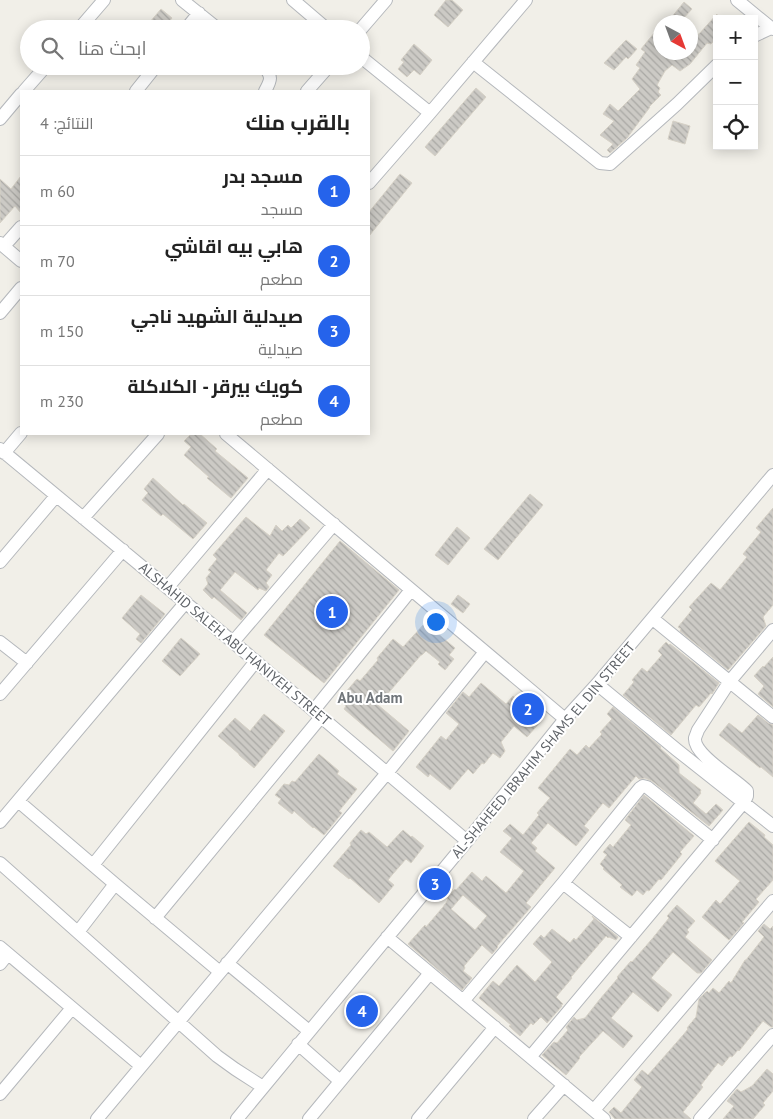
<!DOCTYPE html>
<html lang="ar">
<head>
<meta charset="utf-8">
<style>
	:root { --surface:#fff; --page:#f6f6f6; --text:#222; --muted:#767676; --line:#e0e0e0; --accent:#2563eb }
	body { margin:0; font-family:"PT Sans",Cairo,sans-serif; background:var(--page); color:var(--text); direction:rtl }
	.controls { position:absolute; right:15px; top:15px; display:grid; overflow:hidden; border-radius:0px; box-shadow:0 2px 12px #0003 }
	.controls button { width:45px; height:45px; display:grid; place-items:center; padding:0; border:0; border-bottom:1px solid var(--line); background:var(--surface); color:var(--text); font:25px sans-serif }
	.compass { position:absolute; left:653px; top:15px; width:45px; height:45px; border-radius:50%; background:var(--surface); box-shadow:0 2px 12px #0003; rotate:139deg }
	.you { position:absolute; left:435px; top:621px; width:18px; height:18px; margin:-12px; border:4px solid #fff; border-radius:50%; background:#1a73e8; box-shadow:0 0 0 8px #1a73e833 }
	.badge { display:grid; place-items:center; width:32px; height:32px; border-radius:50%; background:var(--accent); color:#fff; font-size:16px; font-weight:700 }
	.pin { position:absolute; translate:-50% -50%; border:2px solid #fff; box-shadow:0 1px 5px #0006 }
	.list { margin:0; padding:0; list-style:none }
	h2 { display:flex; justify-content:space-between; align-items:center; height:65px; margin:0; padding:0 20px; font-size:21px }
	h2 small { font-size:16px; font-weight:400; color:var(--muted) }
	.list li { display:grid; grid-template-columns:32px 1fr auto; gap:15px; align-items:center; box-sizing:border-box; height:70px; padding:0 20px; border-top:1px solid var(--line) }
	.list b { display:block; font-size:19px; white-space:nowrap }
	.list p { margin:0; font-size:16px; white-space:nowrap; color:var(--muted) }
	.list em { font-size:16px; font-style:normal; color:var(--muted) }
	.icon { flex:none; width:28px; height:28px; fill:none; stroke:currentColor; stroke-width:2; stroke-linecap:round; stroke-linejoin:round }
	.map { position:relative; flex:none; width:773px; height:1119px; overflow:hidden; direction:ltr }
	.search { position:absolute; background:var(--surface); box-shadow:0 2px 12px #0003; left:20px; top:20px; width:350px; height:55px; display:flex; align-items:center; gap:12px; box-sizing:border-box; padding:0 18px; border-radius:28px; color:var(--muted); font-size:19px }
	.panel { position:absolute; background:var(--surface); box-shadow:0 2px 12px #0003; left:20px; top:90px; width:350px; height:345px; border-radius:0px; direction:rtl }
	.map>svg:first-child { display:block }
</style>
</head>
<body>
<div class="map">
<svg width="773" height="1119" viewBox="0 0 773 1119">
	<defs>
		<pattern id="building-back-hatch" width="6" height="6" patternUnits="userSpaceOnUse" patternTransform="scale(1.25)"><rect width="6" height="6" fill="#cccac5"/><path d="M-1 5l2 2M0 0l6 6M5-1l2 2" fill="none" stroke="#a9a8a4"/></pattern>
	</defs>
	<rect width="100%" height="100%" fill="#f1efe8"/>
	<path fill="url(#building-back-hatch)" stroke="#d6d1c6" fill-rule="evenodd" d="M446 0H452L463 10 448 27 434 15Z
		M684 2 692 9 680 22H676L671 18Z
		M161 9 172 18 163 29H144Z
		M717 14V37L711 44 707 43 690 64 680 71 672 65 665 71 657 85 660 88 658 92 661 95 649 107H650L627 138 610 153 607 150 613 144 600 135 614 121 603 114 610 104 618 111 640 89 632 79 640 68 636 65 645 52 641 49 660 26V52H690V40L700 33Z
		M626 40 637 49 628 59 626 57 614 70 604 63Z
		M414 44 432 60 420 75 414 70 407 77 398 69 404 62 401 60Z
		M476 88 486 97 435 156 425 147Z
		M673 121 690 126 685 144 668 139Z
		M400 174 412 183 369 236V212Z
		M21 176V213L15 206 0 223V179L11 189Z
		M191 434H200L217 449 215 451 248 478 231 498 207 478 209 477 184 455 191 447 184 441Z
		M153 478 183 505 184 504 207 523 193 539 163 514 161 516 142 500 148 493 144 489Z
		M530 494 543 505 498 560 484 549Z
		M773 508V605L763 617 766 626 728 670 680 631 681 629 678 627 692 610 689 607 711 583 720 590 747 557 743 554 761 532 756 528Z
		M246 517 270 536 276 525 282 531 288 525 291 528 300 519 310 528 283 556 279 553 266 570 272 575 266 583 269 587 266 591 259 588 258 590 235 572 220 590 247 613 241 620 214 597 212 599 203 590 208 584 206 578 211 572 208 570 217 559 213 555Z
		M457 527 470 538 448 565 435 555Z
		M340 541 399 590 324 683 264 635Z
		M141 595 165 614 141 643 136 639 140 634 122 618Z
		M458 595 470 604 463 613 451 604Z
		M425 623 455 648 449 655 454 659 445 670 438 664 440 662 426 651 422 655H421L378 705 409 731 393 751 344 709 346 706 339 700 357 679 360 681 378 660 377 658 393 639 403 647Z
		M181 638 200 654 180 676 162 661Z
		M666 642 669 645 670 644 719 683 712 694 711 693 699 707 696 705 671 735 623 695 634 682 632 680 642 668 647 672 662 655 658 651Z
		M773 657V707L758 694 764 686 754 676 763 666 764 667Z
		M481 683 506 704 513 696 542 720 527 737 514 726 501 742 505 751 500 758 493 753 484 764 482 763 473 774 468 769 450 790 430 774 428 777 416 767 441 736 446 740 459 724 446 713 463 692 469 697Z
		M613 707 661 747 660 748 679 765V773L701 790 700 792 701 793 693 803 706 814 716 804 723 810 709 826 652 781 645 778 639 779 636 776 609 808 603 803 584 826 589 830 576 846 548 823 531 843 537 848 535 851 555 868 526 903 531 907 497 946 498 947 492 954 482 945 464 966 465 968 463 971 472 978 462 990 408 944 425 925 426 927 443 907 448 900 447 898 455 889 456 890 472 872 482 881 486 876 506 893 524 871 500 852 512 838 503 831 510 824 523 835 539 815 537 813 550 798 538 788 570 749 577 755 586 745 589 748 602 734 600 732 612 719 607 714ZM463 895 487 916 475 930 451 909Z
		M264 714 285 731 254 768 239 755V754L218 736 235 718 250 731Z
		M758 715 768 723 773 725V777L761 767 760 768 719 735 729 723 742 733Z
		M319 754 339 771 337 774 357 789 339 811 342 813 324 835 314 827 313 828 294 811 292 814 278 803 281 799 275 795 284 784 289 785 292 781 295 782Z
		M644 795 694 836 680 852 682 854 661 880 659 879 649 891 647 890 643 895 637 890 632 896 620 887 622 885 603 869 604 868 600 864 607 855 603 852 610 844 613 847 631 825 625 820Z
		M749 822 765 835 764 837 773 845V880L756 899 759 902 742 922 744 923 729 940 702 917 716 900 720 904 740 881 715 861Z
		M361 830 366 834 369 832 387 847 403 830 411 837 412 836 424 846 411 863 406 859 392 875 388 880 394 885 379 903 350 878 349 879 333 866 351 845 350 843Z
		M677 905 695 921 687 930 689 932 685 937 712 960 701 973H697L673 952 651 978 672 995 658 1012 633 992 611 1018 633 1036 623 1048 603 1031 579 1057 580 1058 566 1075 542 1055 554 1042 557 1043 568 1030 566 1027 574 1017 577 1020 585 1018 600 999 618 978 617 977 631 961 632 962 652 939 669 918 667 916Z
		M592 916 618 937 616 940 609 937 608 938 606 936 588 957 571 977 572 978 556 997 563 1004 561 1005 562 1006 547 1023 541 1017 533 1025 531 1023 520 1036 509 1026 511 1025 479 998 493 981 499 986 517 965 535 982 552 962 533 944 541 935 544 938 552 929 570 943 574 938 576 940 594 919Z
		M764 924 770 929 773 926V1027H771L763 1021 739 1051 738 1050 732 1057 730 1056 722 1066 718 1063 701 1085 703 1087 683 1112 691 1119H615L609 1112 614 1107 621 1113 642 1087 634 1080 642 1070 648 1075 684 1034 688 1029 687 1028 696 1017 699 999 707 991 709 993 713 988 719 993 729 981 731 983 745 960H746L764 937 758 931Z
		M767 1069 773 1074V1091L763 1103 765 1105 753 1119H723L734 1106 727 1101 737 1089 741 1092 752 1086Z"/>
	<g fill="none" stroke-linecap="round" stroke-linejoin="round">
		<defs>
			<path id="minor" d="M182 0 218 29
				M293 0 327 29
				M737 0 771 28 773 29
				M79 29 104 0
				M186 29 199 13
				M361 29 386 0
				M754 36 771 28
				M361 57 430 113
				M473 62 600 163 610 164 677 104 717 65
				M263 66C273 76 271 80 265 91
				M24 91 46 66
				M136 91 156 66
				M307 91 329 66
				M0 119 21 94
				M369 183 430 113 526 0
				M0 243 21 261
				M4 246 21 227
				M0 313 21 288
				M226 434 565 719
				M0 449 233 642 467 841
				M4 453 21 433
				M83 518 158 434
				M0 562 56 496
				M168 587 268 469
				M653 619 773 717
				M0 642 27 663
				M233 642 334 524
				M597 684 677 750 773 826
				M0 694 123 550
				M314 710 411 590
				M18 801 115 884 220 972
				M0 822 186 602
				M0 863 217 1056 235 1069 263 1087
				M93 865 256 661
				M563 883 631 937
				M155 918 321 717
				M78 932 115 884
				M387 937 604 1119
				M0 947 141 1066
				M227 963 309 1031
				M0 964 8 954
				M464 1000 563 883 640 788 643 786 647 787 713 840
				M298 1044 340 1081
				M531 1056 744 802 747 796V791C736 779 693 755 695 738 696 735 697 733 698 730L730 681 773 630
				M0 1094 72 1008
				M594 1110 773 901
				M97 1119 387 773 485 652
				M237 1119 467 841 565 719 597 684 773 475
				M309 1119 430 973
				M418 1119 495 1027
				M534 1119 564 1085
				M700 1119 773 1035"/>
		</defs>
		<use href="#minor" stroke="#b5b8bc" stroke-width="14"/>
		<use href="#minor" stroke="#fff" stroke-width="12"/>
	</g>
	<g text-anchor="middle" stroke-width="4" stroke-linejoin="round" paint-order="stroke">
		<g font-size="14" fill="#5f6368" stroke="#fff">
			<text transform="translate(235 644) rotate(40)" y="5">ALSHAHID SALEH ABU HANIYEH STREET</text>
			<text transform="translate(543 750) rotate(-50)" y="5">AL-SHAHEED IBRAHIM SHAMS EL DIN STREET</text>
		</g>
		<g font-size="15" font-weight="bold" fill="#70757a" stroke="#fff">
			<text x="370" y="703">Abu Adam</text>
		</g>
	</g>
</svg>
<div class="controls">
<button>+</button>
<button>−</button>
<button><svg class="icon" aria-label="locate" viewBox="0 0 24 24"><circle cx="12" cy="12" r="6"/><path d="M12 2v4M12 18v4M2 12h4M18 12h4"/></svg></button>
</div>
<svg class="compass" viewBox="-18 -18 36 36"><path d="M0-13l5 13h-10z" fill="#e53935"/><path d="M0 13l5-13h-10z" fill="#767676"/></svg>
<div class="you"></div>
<div class="pin badge" style="left:332px;top:612px">1</div>
<div class="pin badge" style="left:528px;top:709px">2</div>
<div class="pin badge" style="left:435px;top:884px">3</div>
<div class="pin badge" style="left:362px;top:1011px">4</div>
<div class="search"><svg class="icon" aria-label="search" viewBox="0 0 24 24"><circle cx="10" cy="10" r="6"/><path d="M15 15l6 6"/></svg>ابحث هنا</div>
<section class="panel">
<h2>بالقرب منك<small>النتائج: 4</small></h2>
<ul class="list">
<li><span class="badge">1</span><div><b>مسجد بدر</b><p>مسجد</p></div><em>60 m</em></li>
<li><span class="badge">2</span><div><b>هابي بيه اقاشي</b><p>مطعم</p></div><em>70 m</em></li>
<li><span class="badge">3</span><div><b>صيدلية الشهيد ناجي</b><p>صيدلية</p></div><em>150 m</em></li>
<li><span class="badge">4</span><div><b>كويك بيرقر - الكلاكلة</b><p>مطعم</p></div><em>230 m</em></li>
</ul>
</section>
</div>
</body>
</html>
